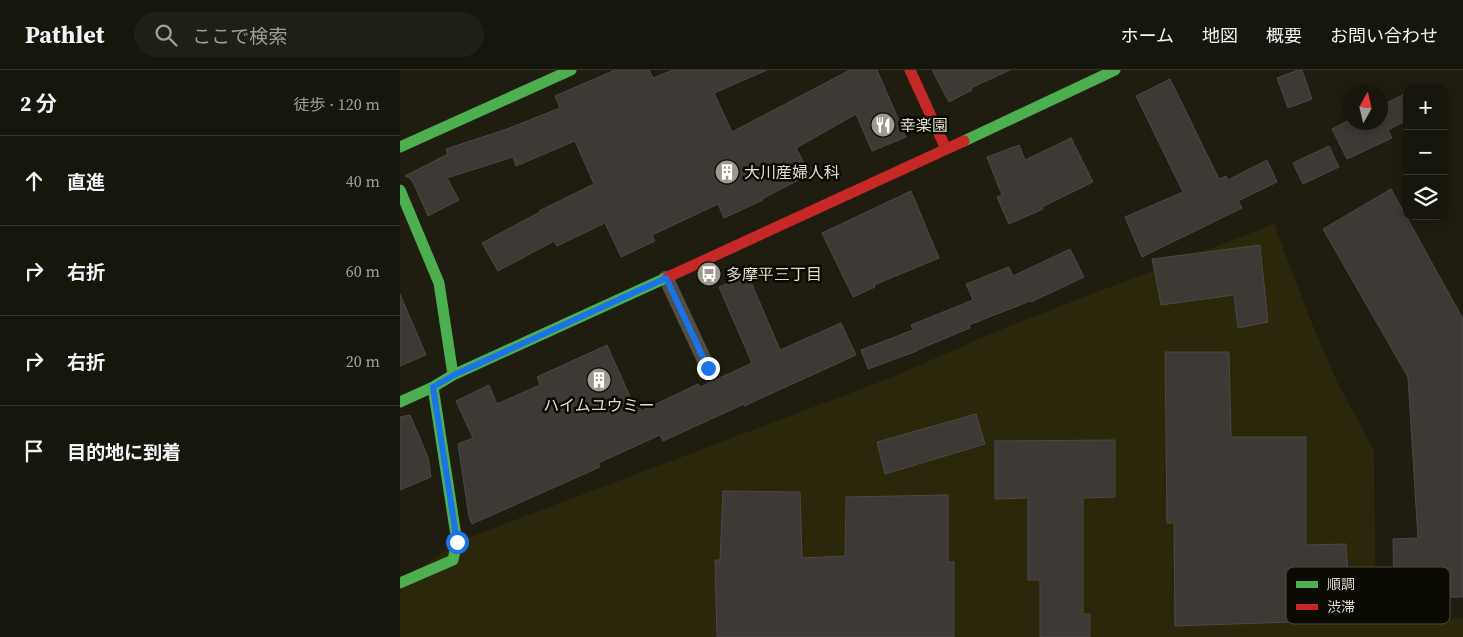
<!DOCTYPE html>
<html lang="ja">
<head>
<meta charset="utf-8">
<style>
	:root { --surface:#17160c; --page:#201f15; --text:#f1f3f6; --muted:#9e9f9d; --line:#36352d }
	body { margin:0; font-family:"Source Serif 4","Noto Sans JP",serif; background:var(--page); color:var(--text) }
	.controls { position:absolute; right:15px; top:15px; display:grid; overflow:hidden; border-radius:10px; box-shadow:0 2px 12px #0003 }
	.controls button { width:45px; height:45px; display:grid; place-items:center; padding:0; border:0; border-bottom:1px solid var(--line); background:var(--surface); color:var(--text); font:25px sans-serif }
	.compass { position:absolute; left:943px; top:15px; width:45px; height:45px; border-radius:50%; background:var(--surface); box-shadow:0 2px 12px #0003; rotate:8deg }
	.stop { position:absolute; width:15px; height:15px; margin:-11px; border:4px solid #1a73e8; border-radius:50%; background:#fff }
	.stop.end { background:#1a73e8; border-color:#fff; box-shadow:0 1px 5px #0008 }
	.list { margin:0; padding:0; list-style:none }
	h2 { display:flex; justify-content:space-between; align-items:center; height:65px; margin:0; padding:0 20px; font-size:21px }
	h2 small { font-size:16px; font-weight:400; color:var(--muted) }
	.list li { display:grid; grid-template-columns:32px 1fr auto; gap:15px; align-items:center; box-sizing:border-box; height:90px; padding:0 20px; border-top:1px solid var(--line) }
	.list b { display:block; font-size:19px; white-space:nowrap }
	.list em { font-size:16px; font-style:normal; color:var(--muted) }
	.icon { flex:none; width:28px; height:28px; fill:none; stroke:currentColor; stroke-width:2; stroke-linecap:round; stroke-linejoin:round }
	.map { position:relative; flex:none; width:1063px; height:567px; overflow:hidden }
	header { display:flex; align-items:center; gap:30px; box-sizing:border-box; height:70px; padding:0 25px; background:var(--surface); border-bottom:1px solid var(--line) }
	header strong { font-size:24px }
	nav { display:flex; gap:28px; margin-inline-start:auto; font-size:18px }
	.search { width:350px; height:45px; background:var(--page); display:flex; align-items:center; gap:12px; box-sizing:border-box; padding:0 18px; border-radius:28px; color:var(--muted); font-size:19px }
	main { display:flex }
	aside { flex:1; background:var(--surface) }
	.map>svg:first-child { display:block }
</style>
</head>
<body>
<header>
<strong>Pathlet</strong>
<div class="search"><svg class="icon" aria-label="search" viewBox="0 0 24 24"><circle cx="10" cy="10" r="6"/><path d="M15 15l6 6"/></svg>ここで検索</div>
<nav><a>ホーム</a><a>地図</a><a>概要</a><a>お問い合わせ</a></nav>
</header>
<main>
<aside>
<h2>2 分<small>徒歩 · 120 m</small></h2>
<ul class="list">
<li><svg class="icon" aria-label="ahead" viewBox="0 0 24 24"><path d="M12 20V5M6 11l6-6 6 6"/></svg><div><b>直進</b></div><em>40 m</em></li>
<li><svg class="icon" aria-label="right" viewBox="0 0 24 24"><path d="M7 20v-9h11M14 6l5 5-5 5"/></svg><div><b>右折</b></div><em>60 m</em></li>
<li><svg class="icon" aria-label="right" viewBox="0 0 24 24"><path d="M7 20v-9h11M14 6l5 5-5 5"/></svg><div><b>右折</b></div><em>20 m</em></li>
<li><svg class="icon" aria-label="arrive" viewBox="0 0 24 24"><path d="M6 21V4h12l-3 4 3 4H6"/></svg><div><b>目的地に到着</b></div></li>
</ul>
</aside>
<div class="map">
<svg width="1063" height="567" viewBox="0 0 1063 567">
	<rect width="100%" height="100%" fill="#1f1d10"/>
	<path fill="#2b270a" d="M874 154 910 249 937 312 974 380 976 554 1063 548V567H0V513L57 472 490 308 609 256Z"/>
	<path fill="#3d3935" stroke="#4c4846" d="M215 0H249L253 8 273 0H367L314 23 332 62 450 0H477L506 67 472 81 456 44 396 78 410 104 362 129 363 130 324 148 318 134 252 165 255 171 221 187 205 153 157 176 154 171 98 201 82 173 140 142 139 141 194 114 175 71 116 96 113 87 47 108 59 130 28 146 14 114 10 108 5 106 48 84 46 79 107 59 160 38 155 26Z
		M532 0H610L571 18 572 20 549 32Z
		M898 0H902L912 29 888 38 877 8Z
		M770 9 819 109 826 106 828 110 867 90 877 112 838 131 842 138 742 187 725 147 783 122 736 26Z
		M1007 23V50L988 60 992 68 947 89 932 59 950 50V52H980V36Z
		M671 68 693 112 642 137 643 139 609 154 597 127 602 125 587 87 619 75 625 90Z
		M929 76 939 97 903 114 893 93Z
		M991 119 1063 249V527L994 528 993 469 1018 468 1008 307 923 159Z
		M511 121 539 188 474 215 475 217 453 227 422 163Z
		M860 175 868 252 838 258 834 225 761 235 752 189Z
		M670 179 684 207 631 232 630 231 569 255 570 258 517 280V281L468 299 461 280 513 260 511 255 573 230 566 214 609 197 613 206Z
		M348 205 380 280 441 253 456 285 344 336V334L263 371 260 365 198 393 200 397 72 454 69 447 58 374 73 368 56 331 89 315 97 334 140 315 137 307 207 275 235 338 239 336 241 341 298 314 300 317 352 293 319 217Z
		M0 224 26 285 0 296Z
		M765 282H829L831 367H906V475L946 474 951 550 775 556 774 453H767Z
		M576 344 585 374 485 404 477 372Z
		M10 345 28 387 31 407 0 420V347Z
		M715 370V427L683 428V544H690V567H640V510H628V428L595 429V371Z
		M323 421 400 422 402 488 445 486 446 427 548 425V492H554V567H317L315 490H320Z"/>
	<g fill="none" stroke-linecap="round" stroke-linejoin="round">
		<path stroke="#504e45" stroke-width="15" d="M266 208 308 298"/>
		<path stroke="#4caf50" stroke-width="11" d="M564 71 715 0
			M0 77 171 0
			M0 120 39 213 53 305
			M0 332 33 317 53 305 268 207
			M0 513 53 490 57 472 33 317"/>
		<path stroke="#c62828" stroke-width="11" d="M510 0 546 79
			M268 207 564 71"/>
	</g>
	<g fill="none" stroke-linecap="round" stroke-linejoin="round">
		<path stroke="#1a73e8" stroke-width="6" d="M57 472 33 317 54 305 266 208 308 298"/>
	</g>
	<defs>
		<symbol id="restaurant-disc" viewBox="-11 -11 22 22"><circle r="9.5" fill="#9c9a8c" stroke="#0c0b03"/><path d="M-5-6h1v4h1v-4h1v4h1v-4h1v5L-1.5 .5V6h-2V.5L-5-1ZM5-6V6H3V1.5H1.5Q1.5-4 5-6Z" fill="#fff"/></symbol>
		<symbol id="building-disc" viewBox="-11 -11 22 22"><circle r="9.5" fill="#9c9a8c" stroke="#0c0b03"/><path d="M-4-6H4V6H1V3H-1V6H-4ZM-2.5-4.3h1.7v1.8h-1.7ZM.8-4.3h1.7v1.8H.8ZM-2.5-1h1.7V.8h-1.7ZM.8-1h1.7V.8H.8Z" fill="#fff"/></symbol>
		<symbol id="bus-disc" viewBox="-11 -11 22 22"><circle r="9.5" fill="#9c9a8c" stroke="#0c0b03"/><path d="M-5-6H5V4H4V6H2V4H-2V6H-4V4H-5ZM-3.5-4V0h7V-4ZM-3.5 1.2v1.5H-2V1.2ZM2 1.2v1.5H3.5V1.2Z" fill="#fff"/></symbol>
	</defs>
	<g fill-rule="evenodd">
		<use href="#restaurant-disc" x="469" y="41" width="28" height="28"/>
		<use href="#building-disc" x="313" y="88" width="28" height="28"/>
		<use href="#bus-disc" x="295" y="190" width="28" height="28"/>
		<use href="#building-disc" x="185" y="296" width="28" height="28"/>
	</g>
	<g text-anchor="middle" stroke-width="5" stroke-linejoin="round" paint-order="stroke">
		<g font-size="16" fill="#dfddcf" stroke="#0c0b03" text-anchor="start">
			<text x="500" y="61">幸楽園</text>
			<text x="344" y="108">大川産婦人科</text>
			<text x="326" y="210">多摩平三丁目</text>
			<text x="199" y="341" text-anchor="middle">ハイムユウミー</text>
		</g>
	</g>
	<rect x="886" y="497" width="164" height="57" rx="8" fill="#0c0b03" stroke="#4b4a40" stroke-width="1"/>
	<rect x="896" y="511" width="22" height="7" fill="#4caf50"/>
	<rect x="896" y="534" width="22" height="6" fill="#c62828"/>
	<g font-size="14" fill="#dfddcf">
		<text x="927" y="519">順調</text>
		<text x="927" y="542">渋滞</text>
	</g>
</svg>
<div class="controls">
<button>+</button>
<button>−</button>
<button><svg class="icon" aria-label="layers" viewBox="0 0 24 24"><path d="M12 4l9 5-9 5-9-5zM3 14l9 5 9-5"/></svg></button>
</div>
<svg class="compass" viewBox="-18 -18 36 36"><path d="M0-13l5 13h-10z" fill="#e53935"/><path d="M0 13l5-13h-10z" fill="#9e9f9d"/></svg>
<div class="stop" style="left:57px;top:472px"></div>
<div class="stop end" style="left:308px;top:298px"></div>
</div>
</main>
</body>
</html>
